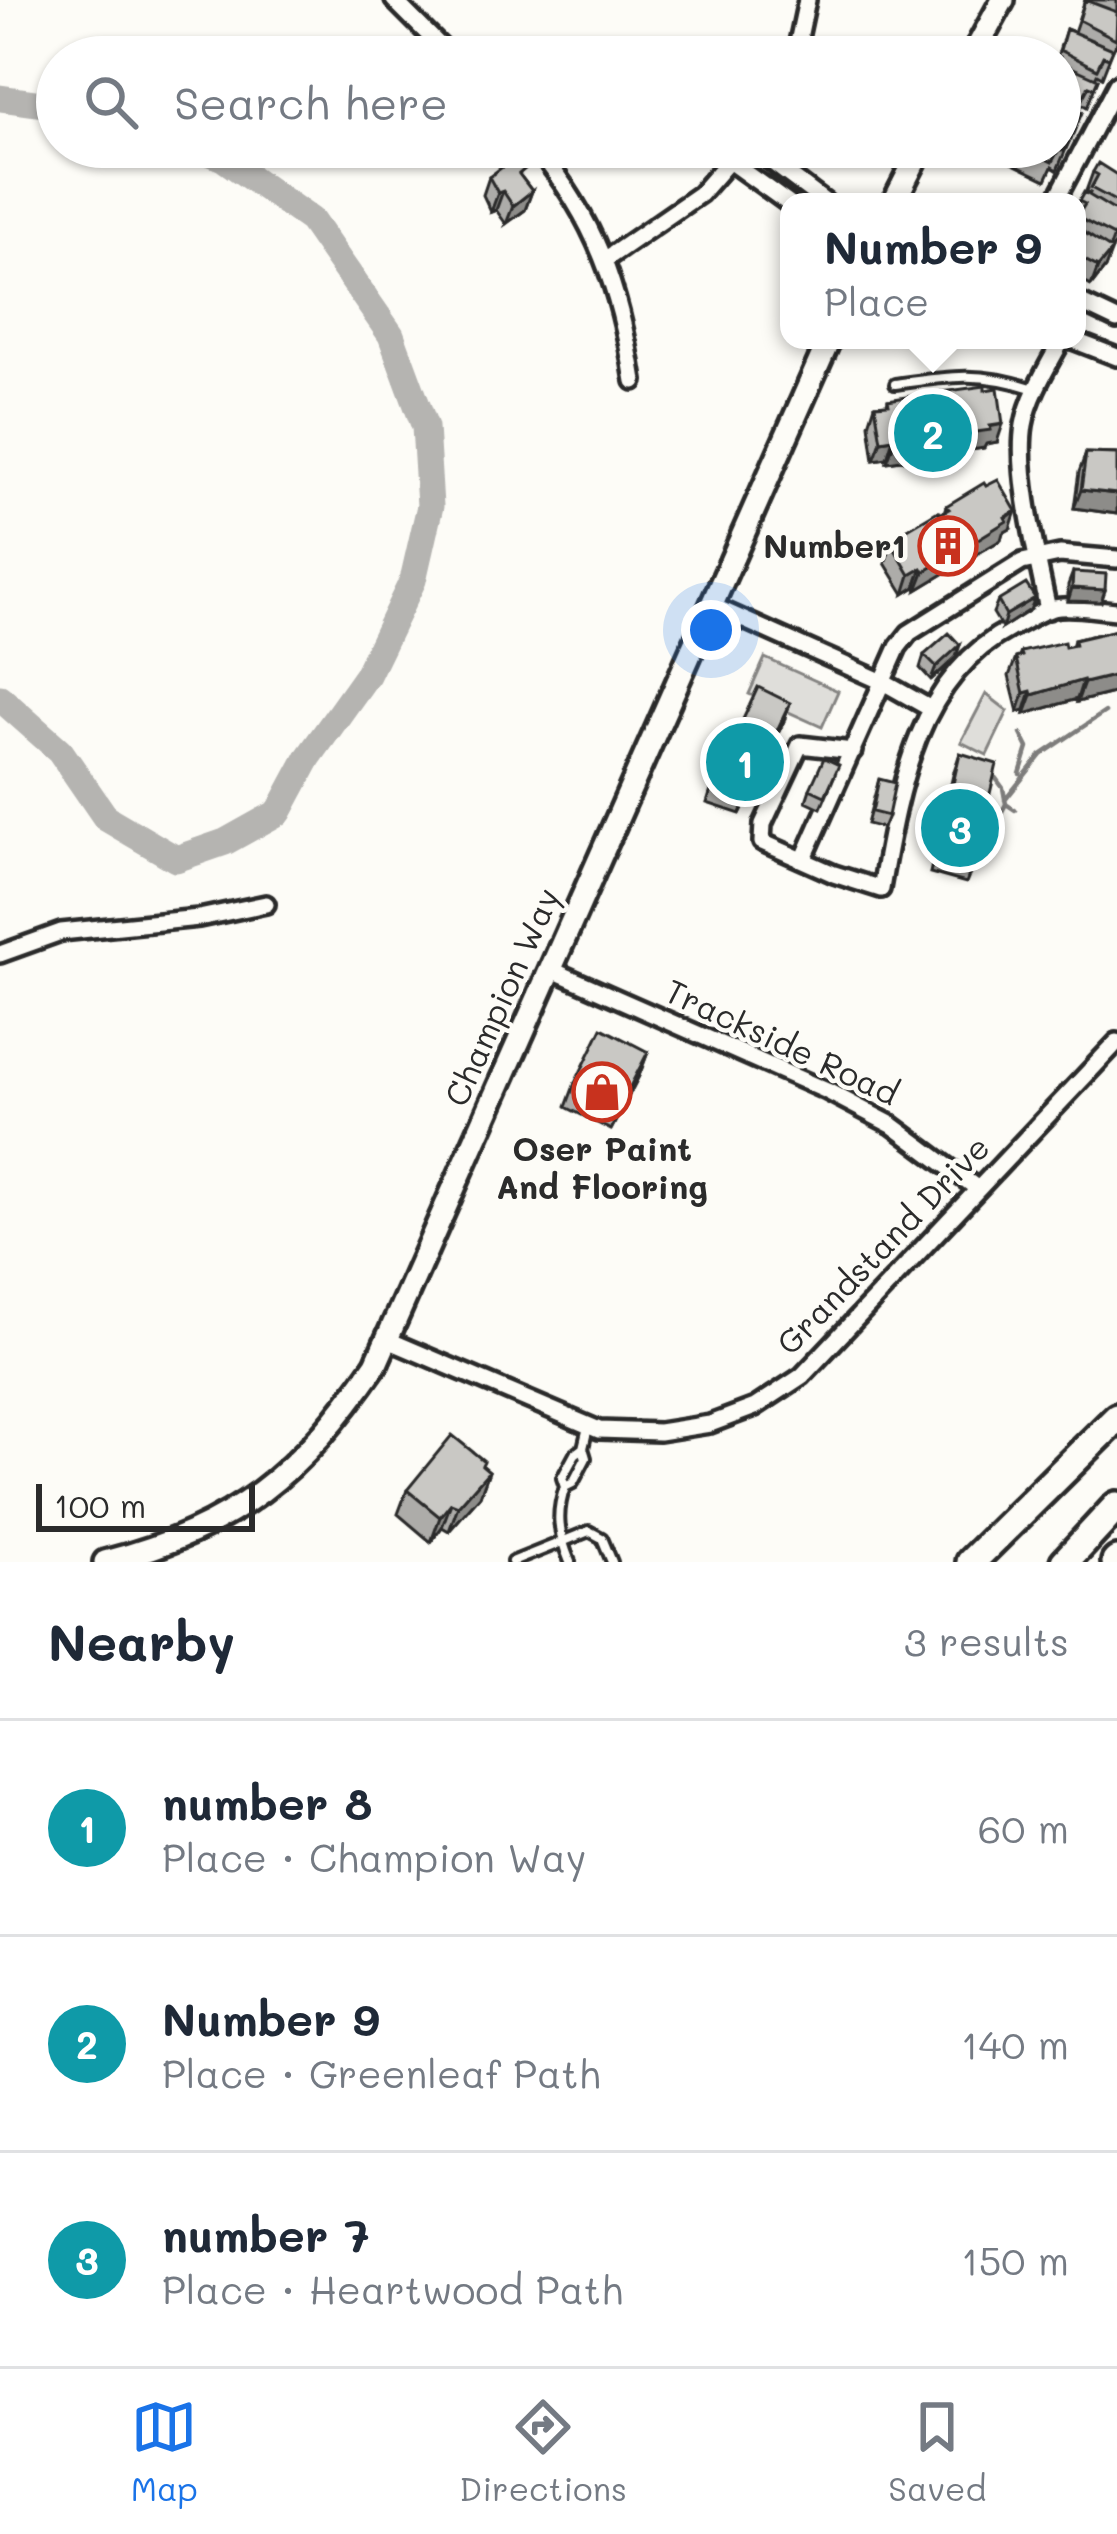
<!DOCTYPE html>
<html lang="en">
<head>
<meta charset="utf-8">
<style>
	:root { --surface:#fff; --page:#f6f6f7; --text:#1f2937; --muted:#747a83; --line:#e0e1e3; --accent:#1a73e8 }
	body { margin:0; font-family:Mali,sans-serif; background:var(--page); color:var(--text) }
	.scale { position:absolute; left:36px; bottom:30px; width:219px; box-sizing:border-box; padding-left:12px; border:6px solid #2b2b2b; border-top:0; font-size:33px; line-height:42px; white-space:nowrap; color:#2b2b2b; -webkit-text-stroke:9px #fdfcf7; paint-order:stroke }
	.you { position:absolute; left:711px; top:630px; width:42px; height:42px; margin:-30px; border:9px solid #fff; border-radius:50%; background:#1a73e8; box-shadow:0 0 0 18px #1a73e833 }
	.badge { display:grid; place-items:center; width:78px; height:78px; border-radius:50%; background:var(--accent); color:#fff; font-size:39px; font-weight:700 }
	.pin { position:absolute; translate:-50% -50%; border:6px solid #fff; box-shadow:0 3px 12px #0006 }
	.popup { position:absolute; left:780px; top:193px; width:306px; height:156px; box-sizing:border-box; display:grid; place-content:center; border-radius:24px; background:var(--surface); filter:drop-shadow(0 3px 9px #0005); font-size:39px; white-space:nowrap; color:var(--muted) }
	.popup b { font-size:45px; color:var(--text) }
	.popup::after { content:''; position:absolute; left:50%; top:100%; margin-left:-24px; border:24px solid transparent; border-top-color:var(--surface) }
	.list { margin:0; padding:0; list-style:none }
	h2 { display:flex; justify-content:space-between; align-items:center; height:156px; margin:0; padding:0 48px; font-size:51px }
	h2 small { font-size:39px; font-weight:400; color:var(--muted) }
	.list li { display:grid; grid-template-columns:78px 1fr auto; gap:36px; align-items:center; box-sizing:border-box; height:216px; padding:0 48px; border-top:3px solid var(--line) }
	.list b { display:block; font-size:45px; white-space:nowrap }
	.list p { margin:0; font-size:39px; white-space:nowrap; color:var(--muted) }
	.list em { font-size:39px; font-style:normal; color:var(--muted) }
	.icon { flex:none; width:66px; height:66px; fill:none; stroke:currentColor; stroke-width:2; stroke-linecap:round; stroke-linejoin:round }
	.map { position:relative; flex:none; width:1117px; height:1562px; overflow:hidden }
	.search { position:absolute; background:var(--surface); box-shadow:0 3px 9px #0004; left:36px; right:36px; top:36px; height:132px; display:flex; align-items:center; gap:30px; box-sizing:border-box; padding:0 42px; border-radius:66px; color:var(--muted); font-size:45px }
	.sheet { height:804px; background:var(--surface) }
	nav { display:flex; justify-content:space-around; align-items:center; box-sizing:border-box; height:168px; border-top:3px solid var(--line); background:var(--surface); font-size:33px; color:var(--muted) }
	nav a { display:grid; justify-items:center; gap:6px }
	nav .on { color:var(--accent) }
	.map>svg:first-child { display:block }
</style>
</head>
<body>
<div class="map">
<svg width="1117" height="1562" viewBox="0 0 1117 1562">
	<rect width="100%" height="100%" fill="#fdfcf7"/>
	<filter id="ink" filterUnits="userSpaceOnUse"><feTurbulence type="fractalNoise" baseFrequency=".00833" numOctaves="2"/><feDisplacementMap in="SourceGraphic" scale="24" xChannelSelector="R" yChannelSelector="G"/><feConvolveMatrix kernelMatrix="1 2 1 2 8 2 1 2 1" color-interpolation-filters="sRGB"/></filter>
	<g filter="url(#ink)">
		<path fill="#dfdeda" stroke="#858482" stroke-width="3" d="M765 658 838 691 822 727 749 694Z
			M986 694 1008 711 987 755 961 742Z"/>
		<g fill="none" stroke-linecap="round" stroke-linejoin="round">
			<path stroke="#7e7d7b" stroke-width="4.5" d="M1020 774 1028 748 1021 734
				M995 777 1003 788 1006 804 1015 810
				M1005 800 1041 755 1105 712
				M989 836 1006 804"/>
			<path stroke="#b5b4b1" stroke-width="27" d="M0 98 57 106
				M0 698 60 751 106 818 176 859 225 842 279 812 308 758 367 675 413 580 430 506 425 427 391 335 311 220 223 158 197 147"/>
			<defs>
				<path id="service" d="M895 384C951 376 980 371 1035 389
					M583 1448 575 1454 562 1478 565 1487 573 1483 586 1458 583 1448 588 1427
					M565 1487C555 1515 559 1535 570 1562
					M512 1562 589 1531 602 1538 612 1562"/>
				<path id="minor" d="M394 0 451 57
					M795 57 807 0
					M535 147C596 219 620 290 634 381
					M752 147 825 202
					M729 161 789 204
					M1055 202 1117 84
					M606 259 700 194 741 147
					M1077 301 1117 320
					M1073 340 1117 357
					M713 606 883 682 931 709
					M1048 610C1038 560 1016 474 1024 425 1029 396 1048 366 1062 340
					M853 751 800 745 763 824 762 842 834 874 881 889C898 793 916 678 1011 628 1024 622 1039 611 1053 608 1072 604 1098 610 1117 611
					M804 858 898 647 909 633 1022 562 1060 554 1117 559
					M0 954 61 932 199 918 266 904
					M550 969 827 1091 892 1125 978 1189
					M388 1340 599 1430 659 1432 710 1424 755 1407 802 1376 1117 1042"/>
				<path id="secondary" d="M972 57 1003 0
					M894 202 922 147
					M105 1562C236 1528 301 1473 376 1364L829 340"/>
				<path id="motorway" d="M971 1562 1117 1418
					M1065 1562 1117 1506
					M1116 1562 1117 1561"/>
			</defs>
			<use href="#service" stroke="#2b2b2b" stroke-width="16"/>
			<use href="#minor" stroke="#2b2b2b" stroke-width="24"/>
			<use href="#secondary" stroke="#2b2b2b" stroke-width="30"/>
			<use href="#motorway" stroke="#2b2b2b" stroke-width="36"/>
			<use href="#service" stroke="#fdfcf7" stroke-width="8"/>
			<use href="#minor" stroke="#fdfcf7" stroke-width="15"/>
			<use href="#secondary" stroke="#fdfcf7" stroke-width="21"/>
			<use href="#motorway" stroke="#fdfcf7" stroke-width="27"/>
		</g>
		<path fill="#adaca9" stroke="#2b2b2b" stroke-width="3" d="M1085 0H1117V45L1116 44 1113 49 1102 77 1097 74 1095 78 1098 79 1087 107 1082 104 1079 110 1082 112 1071 139 1066 137 1064 140 1069 142 1057 170 1052 167 1046 180 1009 162 1013 147H1060V57H1057L1066 29 1074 32Z
			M1093 172 1117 175V243L1111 250 1105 268 1091 286 1077 278V207L1079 201 1089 195 1090 193 1086 191Z
			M489 177 522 178 532 191 525 210 506 224 496 210 491 212 483 195Z
			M941 392 997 442 986 444 984 448 941 455 940 451 932 452 931 456 887 462V458L874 460 869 424 875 405 887 404 888 400 939 396Z
			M1086 453 1117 454V514L1074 508 1079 472Z
			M946 506 1010 529 1003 533 1001 540 963 562 961 559 957 562 955 567 917 590 915 587 904 594 885 563 892 544 899 539 901 533 944 512Z
			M1073 572 1105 590 1101 602 1068 601V585Z
			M998 601 1030 610 1002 628 993 613Z
			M1117 630V692L1077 702V699L1025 714V710L1018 712 1009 676 1016 658 1019 657 1021 652 1065 647 1072 646 1074 640Z
			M924 655 956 657 931 680 920 668Z
			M790 703 784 721 740 814 707 803 713 784Z
			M960 753 973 865 966 883 930 873 954 771Z
			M834 777 821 808 806 801 810 789Z
			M879 779 888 816 883 828 867 824Z
			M648 1052 639 1076 611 1130 566 1107 575 1083Z
			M482 1466 489 1471 480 1496 449 1531 442 1527 431 1542 398 1514 407 1490Z"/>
		<path fill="#8d8c89" stroke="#2b2b2b" stroke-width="3" d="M503 191 496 210 491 212 498 193Z
			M532 191 525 210 506 224 513 206Z
			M1117 232V243L1107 255 1114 236Z
			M1112 250 1105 268 1091 286 1098 267Z
			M1003 424 997 442 986 444 984 448 941 455 947 436Z
			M947 432 940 451 932 452 931 456 887 462 894 443Z
			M893 439 887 458 874 460 881 441Z
			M1081 490 1117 494V514L1074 508Z
			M1016 511 1010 529 1003 533 1001 540 963 562 970 544Z
			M968 541 961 559 957 562 955 567 917 590 924 572Z
			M922 568 915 587 904 594 910 575Z
			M1072 588 1105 590 1101 602 1068 601Z
			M1035 598 1030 610 1002 628 1006 615Z
			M960 645 956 657 931 680 936 667Z
			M1117 675V692L1077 702 1084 683Z
			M1083 680 1077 699 1025 714 1032 695Z
			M1031 691 1025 710 1018 712 1024 693Z
			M790 703 784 721 740 814 746 796Z
			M648 1052 639 1076 611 1130 620 1106Z
			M489 1471 480 1496 449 1531 458 1506Z
			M451 1503 442 1527 431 1542 440 1517Z"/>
		<path fill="#c9c8c4" stroke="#2b2b2b" stroke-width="3" d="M1085 0 1117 12 1116 39 1079 20Z
			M1066 29 1113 49 1109 58 1103 56 1097 69 1060 50Z
			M1060 62 1098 79 1094 88 1089 86 1082 99 1060 88Z
			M1060 102 1082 112 1078 121 1073 118 1066 131 1060 128Z
			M1060 138 1069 142 1064 151 1059 149 1052 162 1023 147H1060Z
			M514 158 525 169 519 174 532 191 513 206 503 191 498 193 489 177Z
			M1098 163 1117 175V202L1091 188 1098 175 1093 172Z
			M1084 192 1117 212V232L1114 236 1077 217 1085 204 1079 201Z
			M1077 228 1112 250 1098 267 1077 256Z
			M985 386V390L998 388 1003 424 990 426 991 430 947 436V432L937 434 938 437 894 443 893 439 881 441 875 405 889 404 888 400 931 393 932 397 941 396V392Z
			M1086 453 1117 454V494L1081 490Z
			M998 480 1016 511 1005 517 1007 521 970 544 968 541 959 545 961 549 924 572 922 568 910 575 892 544 903 537 901 533 938 511 940 514 949 509 946 506 984 483 986 486Z
			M1073 572 1106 574 1105 590 1072 588Z
			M1026 584 1035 598 1006 615 998 601Z
			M1117 630V675L1084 683 1083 680 1032 695 1031 691 1024 693 1016 658 1022 656 1021 652 1064 642 1065 647 1075 645 1074 640Z
			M949 633 960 645 936 667 924 655Z
			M758 687 790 703 746 796 713 784Z
			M960 753 997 764 973 865 937 854Z
			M824 758 839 765 825 796 810 789Z
			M879 779 895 783 888 816 872 812Z
			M602 1028 648 1052 620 1106 575 1083Z
			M452 1435 484 1461 482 1465 489 1471 458 1506 451 1503 440 1517 407 1490Z"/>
	</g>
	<defs>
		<symbol id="building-ring" viewBox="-11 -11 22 22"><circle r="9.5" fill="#fdfcf7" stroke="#c8321e" stroke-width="1.5"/><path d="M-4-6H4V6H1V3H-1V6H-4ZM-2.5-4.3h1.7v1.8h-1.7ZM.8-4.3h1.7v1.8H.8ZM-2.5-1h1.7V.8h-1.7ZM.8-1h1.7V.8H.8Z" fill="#c8321e"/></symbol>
		<symbol id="shop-ring" viewBox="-11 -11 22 22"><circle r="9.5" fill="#fdfcf7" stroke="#c8321e" stroke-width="1.5"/><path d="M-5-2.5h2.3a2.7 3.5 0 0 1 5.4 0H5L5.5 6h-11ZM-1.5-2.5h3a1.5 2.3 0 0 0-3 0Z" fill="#c8321e"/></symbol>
	</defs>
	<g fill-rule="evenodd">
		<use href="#building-ring" x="915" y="513" width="66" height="66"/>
		<use href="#shop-ring" x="569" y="1059" width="66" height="66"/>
	</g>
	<g text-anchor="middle" stroke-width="9" stroke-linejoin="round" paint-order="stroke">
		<g font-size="33" font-weight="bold" fill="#2b2b2b" stroke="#fdfcf7" text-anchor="end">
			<text x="906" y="558">Number1</text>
			<text x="602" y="1161" text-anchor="middle">Oser Paint<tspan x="602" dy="38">And Flooring</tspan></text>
		</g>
		<g font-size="33" fill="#2b2b2b" stroke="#fdfcf7">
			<text transform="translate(502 997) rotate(-66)" y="12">Champion Way</text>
			<text transform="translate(782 1042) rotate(25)" y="12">Trackside Road</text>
			<text transform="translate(883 1245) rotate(-46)" y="12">Grandstand Drive</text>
		</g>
	</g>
</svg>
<div class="scale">100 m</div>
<div class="you"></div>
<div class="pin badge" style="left:745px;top:762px;background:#0f9aa8">1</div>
<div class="pin badge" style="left:933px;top:433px;background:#0f9aa8">2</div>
<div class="popup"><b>Number 9</b>Place</div>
<div class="pin badge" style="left:960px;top:828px;background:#0f9aa8">3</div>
<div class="search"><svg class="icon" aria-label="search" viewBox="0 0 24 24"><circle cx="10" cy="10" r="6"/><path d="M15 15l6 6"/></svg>Search here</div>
</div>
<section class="sheet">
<h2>Nearby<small>3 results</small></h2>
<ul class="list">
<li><span class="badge" style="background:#0f9aa8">1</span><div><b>number 8</b><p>Place · Champion Way</p></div><em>60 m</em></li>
<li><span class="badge" style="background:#0f9aa8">2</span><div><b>Number 9</b><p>Place · Greenleaf Path</p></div><em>140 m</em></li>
<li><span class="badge" style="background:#0f9aa8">3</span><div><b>number 7</b><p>Place · Heartwood Path</p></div><em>150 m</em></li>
</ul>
</section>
<nav>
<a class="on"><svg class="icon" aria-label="map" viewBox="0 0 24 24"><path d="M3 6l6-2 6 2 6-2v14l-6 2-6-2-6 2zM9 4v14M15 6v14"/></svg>Map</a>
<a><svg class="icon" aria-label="directions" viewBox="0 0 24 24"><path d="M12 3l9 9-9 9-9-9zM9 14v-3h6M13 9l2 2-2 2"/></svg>Directions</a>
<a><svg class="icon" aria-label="saved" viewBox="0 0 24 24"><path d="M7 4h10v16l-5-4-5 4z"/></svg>Saved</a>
</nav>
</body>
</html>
